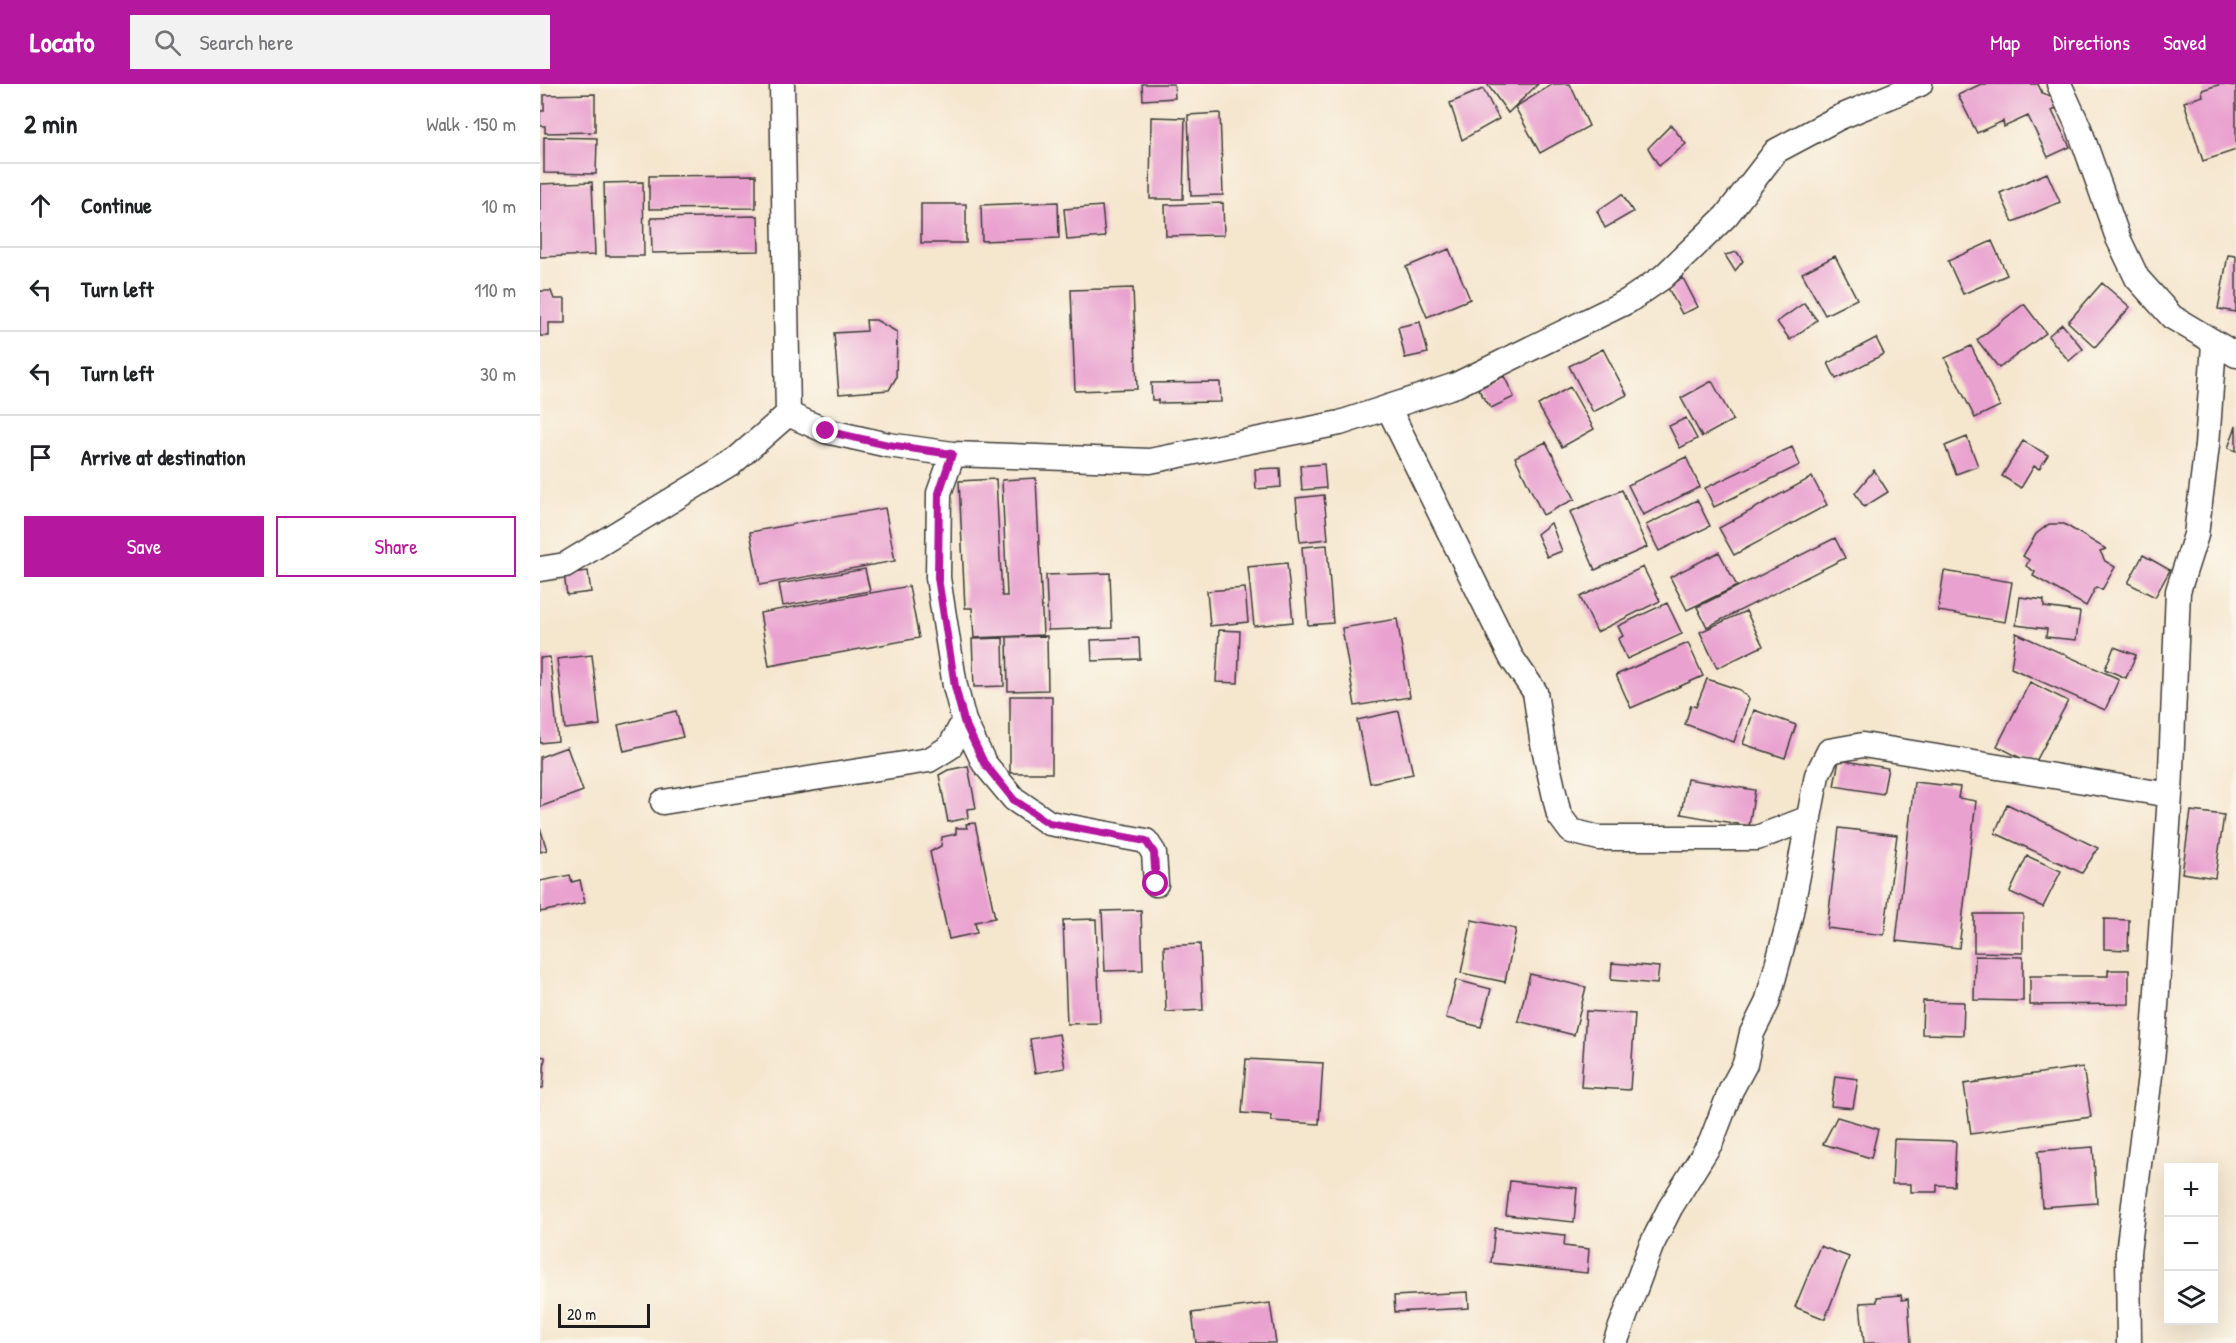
<!DOCTYPE html>
<html lang="en">
<head>
<meta charset="utf-8">
<style>
	:root { --surface:#fff; --page:#f2f2f2; --text:#202124; --muted:#757577; --line:#e0e0e0; --accent:#b5179e }
	body { margin:0; font-family:"Patrick Hand",sans-serif; background:var(--page); color:var(--text) }
	.controls { position:absolute; right:18px; bottom:18px; display:grid; overflow:hidden; border-radius:0px; box-shadow:0 6px 24px #0002 }
	.controls button { width:54px; height:54px; display:grid; place-items:center; padding:0; border:0; border-bottom:2px solid var(--line); background:var(--surface); color:var(--text); font:30px sans-serif }
	.scale { position:absolute; left:18px; bottom:15px; width:92px; box-sizing:border-box; padding-left:6px; border:3px solid #1c1c1c; border-top:0; font-size:16px; line-height:21px; white-space:nowrap; color:#1c1c1c; -webkit-text-stroke:4px #fbf7ec; paint-order:stroke }
	.stop { position:absolute; width:18px; height:18px; margin:-14px; border:4px solid #b5179e; border-radius:50%; background:#fff }
	.stop.end { background:#b5179e; border-color:#fff; box-shadow:0 2px 6px #0008 }
	.list { margin:0; padding:0; list-style:none }
	h2 { display:flex; justify-content:space-between; align-items:center; height:78px; margin:0; padding:0 24px; font-size:26px }
	h2 small { font-size:20px; font-weight:400; color:var(--muted) }
	.list li { display:grid; grid-template-columns:39px 1fr auto; gap:18px; align-items:center; box-sizing:border-box; height:84px; padding:0 24px; border-top:2px solid var(--line) }
	.list b { display:block; font-size:22px; white-space:nowrap }
	.list em { font-size:20px; font-style:normal; color:var(--muted) }
	.actions { display:flex; gap:12px; padding:18px 24px }
	.actions a { flex:1; padding:14px 0; border:2px solid var(--accent); border-radius:0px; text-align:center; font-size:21px; color:var(--accent) }
	.actions .main { background:var(--accent); color:#fff }
	.icon { flex:none; width:33px; height:33px; fill:none; stroke:currentColor; stroke-width:2; stroke-linecap:round; stroke-linejoin:round }
	.map { position:relative; flex:none; width:1696px; height:1259px; overflow:hidden }
	header { display:flex; align-items:center; gap:36px; box-sizing:border-box; height:84px; padding:0 30px; background:var(--accent); color:#fff }
	header strong { font-size:28px }
	nav { display:flex; gap:33px; margin-inline-start:auto; font-size:21px }
	.search { width:420px; height:54px; background:var(--page); display:flex; align-items:center; gap:15px; box-sizing:border-box; padding:0 21px; border-radius:0px; color:var(--muted); font-size:22px }
	main { display:flex }
	aside { flex:1; background:var(--surface) }
	.map>svg:first-child { display:block }
</style>
</head>
<body>
<header>
<strong>Locato</strong>
<div class="search"><svg class="icon" aria-label="search" viewBox="0 0 24 24"><circle cx="10" cy="10" r="6"/><path d="M15 15l6 6"/></svg>Search here</div>
<nav><a>Map</a><a>Directions</a><a>Saved</a></nav>
</header>
<main>
<aside>
<h2>2 min<small>Walk · 150 m</small></h2>
<ul class="list">
<li><svg class="icon" aria-label="ahead" viewBox="0 0 24 24"><path d="M12 20V5M6 11l6-6 6 6"/></svg><div><b>Continue</b></div><em>10 m</em></li>
<li><svg class="icon" aria-label="left" viewBox="0 0 24 24"><path d="M17 20v-9H6M10 6l-5 5 5 5"/></svg><div><b>Turn left</b></div><em>110 m</em></li>
<li><svg class="icon" aria-label="left" viewBox="0 0 24 24"><path d="M17 20v-9H6M10 6l-5 5 5 5"/></svg><div><b>Turn left</b></div><em>30 m</em></li>
<li><svg class="icon" aria-label="arrive" viewBox="0 0 24 24"><path d="M6 21V4h12l-3 4 3 4H6"/></svg><div><b>Arrive at destination</b></div></li>
</ul>
<div class="actions"><a class="main">Save</a><a>Share</a></div>
</aside>
<div class="map">
<svg width="1696" height="1259" viewBox="0 0 1696 1259">
	<rect width="100%" height="100%" fill="#fbf7ec"/>
	<filter id="ink" filterUnits="userSpaceOnUse"><feTurbulence type="fractalNoise" baseFrequency=".0167" numOctaves="2"/><feDisplacementMap in="SourceGraphic" scale="12" xChannelSelector="R" yChannelSelector="G"/><feConvolveMatrix kernelMatrix="1 2 1 2 8 2 1 2 1" color-interpolation-filters="sRGB"/></filter>
	<filter id="wash" filterUnits="userSpaceOnUse"><feTurbulence type="fractalNoise" baseFrequency=".008" numOctaves="4" result="noise"/><feDisplacementMap in="SourceGraphic" scale="24" xChannelSelector="R" yChannelSelector="G"/><feGaussianBlur stdDeviation="1.35" result="paint"/><feColorMatrix in="noise" values="0 0 0 0 0 0 0 0 0 0 0 0 0 0 0 0 0 1.4 0 .05"/><feComposite in="paint" operator="in"/></filter>
	<g filter="url(#wash)">
		<rect width="100%" height="100%" fill="#f5e6ce"/>
		<g id="blocks">
			<path fill="#e9a1cf" d="M602 0H634L635 14 603 16Z
				M947 0H998L968 29Z
				M1013 0H1030L1049 42 1000 69 975 23Z
				M1441 0H1498L1502 9 1511 12 1517 24 1512 27 1530 63 1508 73 1488 32 1464 43 1463 37 1437 49 1418 11Z
				M1681 0 1696 2V66L1663 77 1644 18 1663 12 1662 6Z
				M943 5 959 35 922 56 910 19Z
				M55 10V48L5 49V42H0V27H4V11Z
				M680 29 683 111 651 112 648 31Z
				M611 33 645 34 643 115H610Z
				M1131 41 1146 60 1119 82 1108 64Z
				M4 53 57 54 56 90 4 89Z
				M1507 89 1520 118 1473 138 1460 109Z
				M216 91V124L109 125V92Z
				M52 98 55 171 0 173V100Z
				M103 98 104 172H66L64 99Z
				M1082 110 1093 128 1065 144 1057 127Z
				M518 118 519 154 442 157 441 121Z
				M683 119 684 151 626 152 625 121Z
				M381 120H426V159H381Z
				M562 122 565 153 527 156 524 125Z
				M218 132 219 167 112 169 111 134Z
				M1452 157 1467 191 1423 210 1408 177Z
				M909 165 930 215 887 233 866 183Z
				M1197 168 1203 177 1195 187 1185 171Z
				M1688 171 1696 172V228L1678 225Z
				M1295 172 1317 215 1285 231 1262 189Z
				M1143 194 1158 223 1142 230 1127 202Z
				M1562 199 1590 223 1555 263 1528 238Z
				M593 204 597 305 535 307 531 206Z
				M0 207H11L14 215H25V239H9V252H0Z
				M1264 219 1277 236 1250 256 1237 238Z
				M1484 220 1506 249 1459 284 1437 256Z
				M326 236H336L357 248 356 294 349 306 299 310 294 249 327 247Z
				M880 238 888 269 865 274 858 243Z
				M1522 240 1543 265 1529 277 1508 252Z
				M1336 254 1344 270 1296 295 1288 279Z
				M1431 262 1460 322 1435 334 1405 274Z
				M1063 265 1087 311 1053 328 1029 282Z
				M964 292 974 313 951 324 938 305Z
				M1172 297 1193 336 1162 353 1141 314Z
				M680 298 681 318 618 319V316H612L611 299Z
				M1030 303 1054 345 1022 363 998 321Z
				M1146 334 1157 355 1140 364 1129 342Z
				M1696 342V367L1688 364Z
				M1427 353 1438 382 1416 390 1405 362Z
				M1483 357 1508 371 1499 385 1494 382 1481 404 1462 392Z
				M1006 358 1035 415 1003 431 975 373Z
				M1252 363 1260 381 1174 423 1165 404Z
				M1146 373 1160 403 1103 431 1088 401Z
				M784 380 786 404 762 406 760 382Z
				M740 384 741 403 716 405 715 385Z
				M1334 386 1348 408 1324 423 1315 409Z
				M1272 393 1287 421 1194 471 1179 444Z
				M496 394 503 551 434 554 432 524H425L419 397 456 395 462 512H467L462 396Z
				M1082 406 1107 463 1055 486 1030 428Z
				M784 411 788 455 760 458 756 414Z
				M1157 416 1170 442 1119 467 1106 441Z
				M345 424 355 477 220 501 210 448Z
				M1011 439 1022 467 1007 473 997 450Z
				M1509 440H1524L1566 465 1560 467 1565 477 1575 483 1562 506 1556 503 1546 522 1493 492 1495 488 1486 482 1489 476 1483 472 1496 450Z
				M1295 454 1305 474 1167 543 1157 523Z
				M787 461 793 539 768 541 762 463Z
				M1179 468 1197 502 1147 526 1130 493Z
				M1603 471 1630 486 1615 513 1588 499Z
				M747 479 753 538 714 542 708 483Z
				M1103 483 1120 517 1057 548 1040 513Z
				M325 485 330 507 243 522 239 500Z
				M48 487 51 508 27 511 24 490Z
				M1404 487 1472 498 1465 538 1398 527Z
				M570 489 572 544 508 546 506 491Z
				M369 502 379 554 229 582 220 529Z
				M705 504 708 538 670 542 667 507Z
				M1480 513 1504 516V523L1540 528 1536 556 1506 553 1507 545 1476 541Z
				M1127 519 1142 550 1087 575 1078 555 1083 552 1078 542Z
				M1206 527 1223 562 1177 584 1160 548Z
				M857 535 870 613 815 622 802 544Z
				M679 546 700 547 698 599 676 598Z
				M1476 549 1579 595 1565 626 1471 584Z
				M507 552 508 606 468 607 467 553Z
				M463 554 464 602 434 603 432 555Z
				M599 554 600 575 552 577 551 556Z
				M1148 559 1163 592 1091 624 1076 591Z
				M1574 563 1596 571 1586 594 1565 585Z
				M52 571 60 641 25 645 17 575Z
				M10 573 18 657 0 659V574Z
				M1167 595 1200 606 1209 615 1194 658 1145 640 1151 621 1156 623Z
				M1490 598 1528 617 1494 681 1457 662Z
				M470 612H512V689H470Z
				M1214 626 1256 641 1245 674 1203 660Z
				M136 627 143 653 84 667 78 641Z
				M859 627 873 690 830 699 817 636Z
				M27 663 43 707 0 723V673Z
				M1299 676 1348 684 1343 710 1294 702Z
				M428 682 436 724 427 725 428 734 408 738 399 691 408 686Z
				M1147 695 1215 706 1209 742 1141 730Z
				M1374 698 1420 703 1418 714 1436 717 1419 864 1356 857Z
				M1467 720 1558 764 1542 789 1455 749Z
				M1651 727 1684 731 1675 794 1642 789Z
				M435 739 455 834 435 838 437 849 409 855 390 768 401 762 402 753 416 750V744H427L426 740Z
				M0 744 7 766 0 768Z
				M1299 744 1357 751 1344 851 1287 844Z
				M1487 772 1521 787 1503 823 1470 808Z
				M30 791 32 798 40 796 45 819 0 828V797Z
				M601 826 603 886 565 887 562 827Z
				M1434 830H1483V869L1434 868Z
				M556 835 560 939 527 940 523 836Z
				M1564 835 1589 836 1588 866 1564 865Z
				M932 836 976 845 965 898 921 889Z
				M660 860 663 926 626 928 624 862Z
				M1435 872 1483 873V917L1434 916Z
				M1072 879 1119 883 1117 900 1071 896Z
				M1568 886H1589V920L1490 921V892H1568Z
				M990 890 1046 903 1034 951 978 937Z
				M916 896 951 905 941 943 906 934Z
				M1383 917 1424 918 1423 951 1382 950Z
				M1046 927 1095 930 1090 1006 1041 1003Z
				M519 950 525 984 495 989 490 955Z
				M0 972 5 973 3 1004H0Z
				M706 975 783 979 779 1040 731 1037V1031L702 1029Z
				M1543 983 1551 1033 1431 1050 1424 1000Z
				M1295 992 1318 995 1313 1024 1291 1022Z
				M1297 1033 1338 1045 1331 1074 1283 1060Z
				M1354 1055 1416 1057 1414 1102 1397 1101V1108H1371V1100H1352Z
				M1553 1063 1557 1119 1502 1123 1498 1067Z
				M970 1097 1037 1104 1034 1138 966 1131Z
				M955 1144 1025 1151 1024 1162 1049 1165 1047 1189 951 1179Z
				M1280 1162 1309 1173 1285 1235 1255 1223Z
				M928 1208 929 1224 855 1228 854 1212Z
				M1361 1211 1362 1216 1368 1215 1371 1259H1324L1320 1219 1337 1218V1213Z
				M730 1219 736 1259H656L652 1229Z"/>
		</g>
	</g>
	<g filter="url(#ink)">
		<use href="#blocks" fill-opacity="0" stroke="#3d3a37" stroke-width="1.5"/>
		<g fill="none" stroke-linecap="round" stroke-linejoin="round">
			<defs>
				<path id="minor" d="M242 0 248 330
					M1519 0 1539 44 1578 154 1597 194 1632 233 1696 271
					M848 323 971 573 995 608 1002 655 1019 731 1031 747 1059 754H1217L1269 734
					M413 370 399 409 398 494 415 602 424 637 444 679 474 715 509 739 606 757 614 769 616 800
					M0 485 25 481 191 380 248 330 286 347 348 361 413 370 610 377 800 339 916 301 1088 217 1123 193 1186 132 1236 67 1298 34 1380 0
					M123 718 389 676 410 663 424 637
					M1075 1259 1111 1162 1130 1124 1171 1058 1191 1006 1205 980 1212 949 1227 919 1250 833 1277 691 1289 667 1323 661 1630 711
					M1589 1259 1588 1169 1613 967 1630 711 1638 507 1656 451 1667 361 1674 260"/>
			</defs>
			<use href="#minor" stroke="#3d3a37" stroke-width="27"/>
			<use href="#minor" stroke="#fff" stroke-width="24"/>
		</g>
	</g>
	<g fill="none" stroke-linecap="round" stroke-linejoin="round" filter="url(#ink)">
		<path stroke="#b5179e" stroke-width="8" d="M286 347 348 361 412 370 399 409 398 494 415 602 424 637 444 679 474 716 509 739 606 757 614 769 616 800"/>
	</g>
</svg>
<div class="controls">
<button>+</button>
<button>−</button>
<button><svg class="icon" aria-label="layers" viewBox="0 0 24 24"><path d="M12 4l9 5-9 5-9-5zM3 14l9 5 9-5"/></svg></button>
</div>
<div class="scale">20 m</div>
<div class="stop" style="left:616px;top:800px"></div>
<div class="stop end" style="left:286px;top:347px"></div>
</div>
</main>
</body>
</html>
